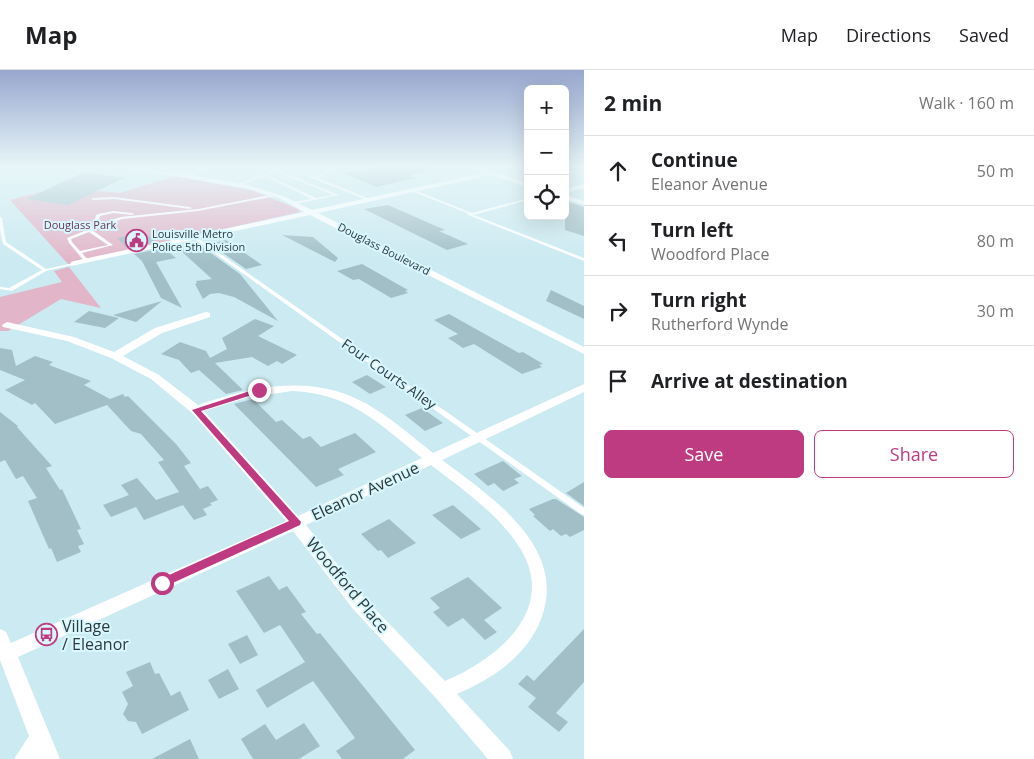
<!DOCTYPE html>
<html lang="en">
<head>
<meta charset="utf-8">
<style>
	:root { --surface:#fff; --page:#f2f2f2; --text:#202124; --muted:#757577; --line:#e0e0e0; --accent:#be3b82 }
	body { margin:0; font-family:"Open Sans",sans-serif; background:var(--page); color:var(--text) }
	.controls { position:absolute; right:15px; top:15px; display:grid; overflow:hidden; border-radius:8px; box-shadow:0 5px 20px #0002 }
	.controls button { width:45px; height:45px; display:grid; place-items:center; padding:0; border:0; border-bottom:1px solid var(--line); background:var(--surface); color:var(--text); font:25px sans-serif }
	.stop { position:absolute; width:15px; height:15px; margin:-11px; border:4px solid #be3b82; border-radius:50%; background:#fff }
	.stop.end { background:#be3b82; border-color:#fff; box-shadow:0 1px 5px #0008 }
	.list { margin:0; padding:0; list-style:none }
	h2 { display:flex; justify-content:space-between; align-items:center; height:65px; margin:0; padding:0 20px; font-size:21px }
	h2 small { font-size:16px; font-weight:400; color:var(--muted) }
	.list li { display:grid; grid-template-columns:32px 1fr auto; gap:15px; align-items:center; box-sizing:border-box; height:70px; padding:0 20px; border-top:1px solid var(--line) }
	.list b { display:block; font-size:19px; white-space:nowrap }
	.list p { margin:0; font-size:16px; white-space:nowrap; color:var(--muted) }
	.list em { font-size:16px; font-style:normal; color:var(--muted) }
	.actions { display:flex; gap:10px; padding:15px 20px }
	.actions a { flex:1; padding:11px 0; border:1px solid var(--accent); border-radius:8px; text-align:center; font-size:18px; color:var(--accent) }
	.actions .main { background:var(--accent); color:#fff }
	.icon { flex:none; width:28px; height:28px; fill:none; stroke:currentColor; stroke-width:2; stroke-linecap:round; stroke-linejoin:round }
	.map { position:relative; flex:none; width:584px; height:689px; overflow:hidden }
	header { display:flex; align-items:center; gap:30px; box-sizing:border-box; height:70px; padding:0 25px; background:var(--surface); border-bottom:1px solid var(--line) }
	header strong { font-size:24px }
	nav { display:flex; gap:28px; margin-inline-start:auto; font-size:18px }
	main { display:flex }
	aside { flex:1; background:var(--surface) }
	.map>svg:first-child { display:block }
</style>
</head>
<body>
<header>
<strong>Map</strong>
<nav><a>Map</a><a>Directions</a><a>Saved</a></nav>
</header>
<main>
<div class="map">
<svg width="584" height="689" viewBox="0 0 584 689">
	<rect width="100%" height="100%" fill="#cbeaf1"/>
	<path fill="#e2b5c8" d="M175 106 254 121 298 139 300 142 68 194 10 130 61 117 120 123Z
		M69 197 101 238 61 229 8 261H0V227L62 212 54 201Z"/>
	<path fill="#a2bfc7" d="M383 96H426V101L409 105 416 108 376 117 344 103Z
		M84 102 124 108 68 135 27 129Z
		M565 131 584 137V166L565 160Z
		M388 135 445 160 439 161 468 174 447 180 364 139Z
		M144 162 156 172 127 178 117 168Z
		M282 165 313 167 338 188 335 192Z
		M226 170 262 195 246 199 210 174Z
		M201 176 240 204 278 251 234 227 219 223 210 224 203 229 195 214 197 213 196 211 212 209 180 180Z
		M164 178 176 188 156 192 182 238 161 228 142 191 134 184Z
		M362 194 408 220 405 221 408 223 391 228 359 209 353 210 337 201Z
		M551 220 584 236V249L546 231Z
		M162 231 136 252 113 245Z
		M89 241 119 248 105 258 74 252Z
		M449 244 519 283 523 282 543 294 539 295 542 297 522 304 474 274 463 278 448 268 458 264 434 250Z
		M255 249 274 256 258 266 297 285 282 294 277 291 268 296 252 287 215 293 243 320 226 324 199 300 191 303 179 290 161 284 180 272 206 281 210 288 227 279 222 268Z
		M0 278 12 280 16 296 35 286 53 292 49 295 91 311 84 315 110 329 123 324 125 327 128 326 176 374 191 393 184 396 200 419 208 416 218 430 210 433 212 435 203 439 207 445 194 450 183 435 144 450 136 437 111 447 103 435 129 425 121 415 137 408 156 430 179 422 158 392 164 390 141 364 131 361 107 335 55 354 35 333 32 335 5 320 25 310 0 300Z
		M367 305 386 317 370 324 352 312Z
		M253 329 276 352 282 350 303 369 310 366 321 377 355 363 376 382 338 399 344 405 316 417 234 334Z
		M422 338 443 353 425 361 405 345Z
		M0 342 18 356 17 357 52 396 46 398 60 420 62 419 81 459 77 460 84 474 78 476 81 482 57 492 51 478 49 479 28 431 37 428 23 406 16 409 5 390 0 392Z
		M503 391 522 406 514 409 519 413 503 421 494 413 488 416 474 404Z
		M584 412V436L566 423Z
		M553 429H556L584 447V460L570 467 566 464 561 466 553 459 550 461 533 446 535 445 529 439Z
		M453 435 481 459 461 469 432 445Z
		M389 449 416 473 388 488 381 480 378 481 361 464Z
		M269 506 279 520 287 516 306 542 301 544 317 564 320 563 415 680 403 689H342L336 681 355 668 313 611 267 638 256 620 305 592 280 555 264 563 236 521Z
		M468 507 502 538 484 550 497 562 485 570 463 548 448 557 433 542 440 538 430 528Z
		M584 559V612L556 643 568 652 559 662 528 637 536 628 518 614 527 605 534 611Z
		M247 565 258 585 240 594 228 574Z
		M150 592 155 604 159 603 171 626 180 621 189 640 142 664 136 652 128 651 123 644 128 634 122 622 133 616 126 602Z
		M228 599 239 619 219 629 208 610Z
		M304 653 320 676 299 689H253L241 669 265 654 276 670Z
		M190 669 199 689H152Z"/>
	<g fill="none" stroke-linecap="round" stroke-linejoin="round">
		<path fill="#fff" fill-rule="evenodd" d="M289 96H293L288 98 315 107 326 100 312 96H316L330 99V101L318 108 370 129 367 130 314 109 285 99 280 101 339 125 294 134 292 133 293 132 312 129 264 106 237 116 234 115 262 105 261 103 265 104 274 101V99L277 100ZM277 102 333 125 316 128 267 105Z
			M565 98 584 104V106L565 100Z
			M412 119 472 143 528 128V130L474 145 584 188V191L468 145 467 143 411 121 410 120Z
			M275 124 277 125 276 126 198 141 122 149 92 160 113 175 82 183 89 191 87 192H85L69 173 67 168 87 160V158L90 159 100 155 95 149 96 145 98 144 113 141 132 143 134 144 132 145 113 143 100 146 99 149 103 153 121 147 198 139ZM89 162 108 175 80 181 72 172 71 169Z
			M114 127 190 137 192 138 190 139 114 129 93 130 91 129 93 128Z
			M0 147 2 148 6 172 46 199 74 193 76 194 46 201 12 221 0 219V217L9 218 42 200 3 174 0 160Z
			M193 166H195L584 438V445L581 444 193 168Z"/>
		<path fill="#fff" fill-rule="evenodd" d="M113 96C137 95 159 103 183 103 194 104 205 96 217 96L193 105 248 115 283 126 312 140 484 103 468 96H476L528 113V117L491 105 318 143 584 277V284L310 145 71 196V192L74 191 304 142 279 128 245 118Z
			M584 114V118L565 123V119Z
			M565 125 584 131V135L565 129Z
			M206 242 210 243V247L162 263 123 286 159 305 198 335C257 315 319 302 375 339 396 352 414 368 433 383L584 314V322L442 390C493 428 572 480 539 554 523 589 491 609 457 624L510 681 513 689H488L435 627 353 539 293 461 18 587 60 689H14L29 666 0 590V559L6 562 11 573 286 451 192 343 151 309 111 288 67 271 3 257 2 255 7 252 74 267 114 282 155 258ZM292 321C352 324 378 353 422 388L298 446 204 341 246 328ZM431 395C462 419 496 442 518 475 560 538 499 588 445 611L365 529 306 455Z"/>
	</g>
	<linearGradient id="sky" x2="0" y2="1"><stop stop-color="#98a7ce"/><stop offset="0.5" stop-color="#e8f6f9"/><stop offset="1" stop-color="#e8f6f9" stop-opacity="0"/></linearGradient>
	<rect width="584" height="192" fill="url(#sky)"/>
	<path fill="#be3b82" d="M259 318 263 320 262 322 201 341 301 452 300 455 166 516H158L157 513 158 510 289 451 192 340Z"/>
	<defs>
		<symbol id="civic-ring" viewBox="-11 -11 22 22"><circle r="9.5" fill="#d8f7ff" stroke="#be3b82" stroke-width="1.5"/><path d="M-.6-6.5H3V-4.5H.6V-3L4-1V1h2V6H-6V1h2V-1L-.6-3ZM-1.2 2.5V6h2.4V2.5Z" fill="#be3b82"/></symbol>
		<symbol id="bus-ring" viewBox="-11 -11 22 22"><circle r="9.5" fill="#d8f7ff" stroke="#be3b82" stroke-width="1.5"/><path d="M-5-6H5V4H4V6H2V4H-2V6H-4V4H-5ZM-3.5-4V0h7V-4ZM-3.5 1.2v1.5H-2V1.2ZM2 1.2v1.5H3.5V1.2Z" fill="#be3b82"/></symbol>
	</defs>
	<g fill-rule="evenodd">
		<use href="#civic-ring" x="124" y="158" width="25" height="25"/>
		<use href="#bus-ring" x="34" y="552" width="25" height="25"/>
	</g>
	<g text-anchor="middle" stroke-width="4" stroke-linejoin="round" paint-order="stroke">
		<g font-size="11" fill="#6d3350" stroke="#d8f7ff">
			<text x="80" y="159">Douglass Park</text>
		</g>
		<g font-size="11" fill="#2d393c" stroke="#d8f7ff" text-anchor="start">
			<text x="152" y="168">Louisville Metro<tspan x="152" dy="13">Police 5th Division</tspan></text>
		</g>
		<g font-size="11" fill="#2d393c" stroke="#d8f7ff">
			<text transform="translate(384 179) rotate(27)" y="4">Douglass Boulevard</text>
		</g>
		<g font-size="14" fill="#2d393c" stroke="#d8f7ff">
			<text transform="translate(389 304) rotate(35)" y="5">Four Courts Alley</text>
		</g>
		<g font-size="16" fill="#2d393c" stroke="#d8f7ff">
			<text transform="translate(365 421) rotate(-25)" y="6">Eleanor Avenue</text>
			<text transform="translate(348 515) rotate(50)" y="6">Woodford Place</text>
		</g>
		<g font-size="16" fill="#2d393c" stroke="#d8f7ff" text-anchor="start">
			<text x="62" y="562">Village<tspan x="62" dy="18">/ Eleanor</tspan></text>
		</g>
	</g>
</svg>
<div class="controls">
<button>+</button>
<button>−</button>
<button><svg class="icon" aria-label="locate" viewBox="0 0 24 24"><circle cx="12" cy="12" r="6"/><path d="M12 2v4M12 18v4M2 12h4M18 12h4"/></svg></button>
</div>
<div class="stop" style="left:162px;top:513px"></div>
<div class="stop end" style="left:259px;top:320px"></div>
</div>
<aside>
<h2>2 min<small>Walk · 160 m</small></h2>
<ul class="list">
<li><svg class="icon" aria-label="ahead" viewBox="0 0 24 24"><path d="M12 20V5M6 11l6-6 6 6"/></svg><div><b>Continue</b><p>Eleanor Avenue</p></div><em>50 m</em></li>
<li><svg class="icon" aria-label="left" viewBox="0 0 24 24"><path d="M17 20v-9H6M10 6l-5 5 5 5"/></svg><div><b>Turn left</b><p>Woodford Place</p></div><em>80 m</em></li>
<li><svg class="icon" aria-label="right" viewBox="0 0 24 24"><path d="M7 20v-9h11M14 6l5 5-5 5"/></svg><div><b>Turn right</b><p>Rutherford Wynde</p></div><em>30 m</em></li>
<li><svg class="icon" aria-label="arrive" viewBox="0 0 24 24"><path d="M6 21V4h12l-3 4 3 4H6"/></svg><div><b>Arrive at destination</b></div></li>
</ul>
<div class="actions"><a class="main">Save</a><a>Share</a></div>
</aside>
</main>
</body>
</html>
